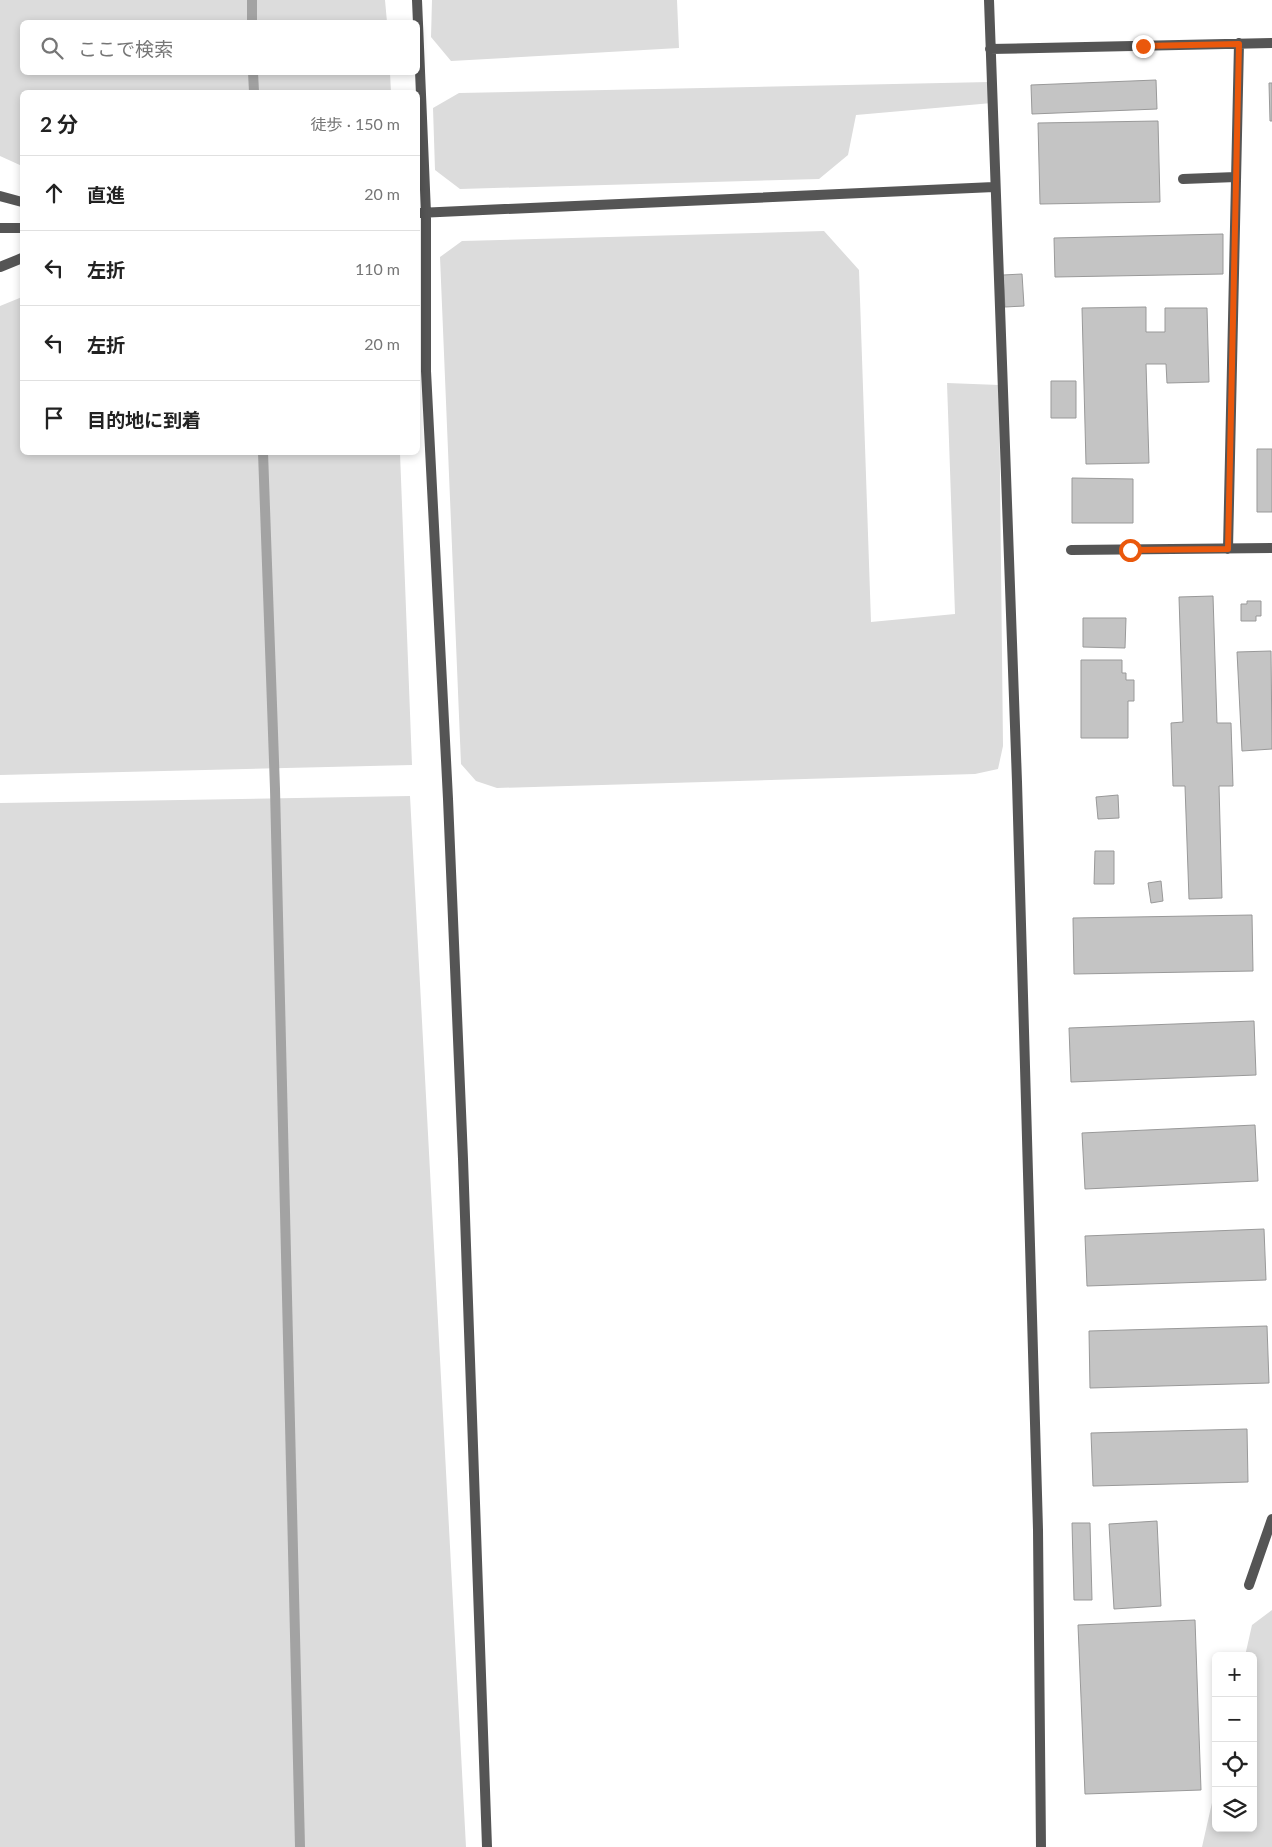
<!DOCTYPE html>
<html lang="ja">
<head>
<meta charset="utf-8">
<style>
	:root { --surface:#fff; --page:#f6f6f6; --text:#222; --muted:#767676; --line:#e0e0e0 }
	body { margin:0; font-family:Lato,"Noto Sans JP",sans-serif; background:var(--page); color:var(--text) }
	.controls { position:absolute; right:15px; bottom:15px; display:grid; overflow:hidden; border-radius:8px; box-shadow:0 2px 8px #0003 }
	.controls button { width:45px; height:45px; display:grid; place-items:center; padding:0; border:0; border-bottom:1px solid var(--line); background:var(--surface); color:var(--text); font:25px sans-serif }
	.stop { position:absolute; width:15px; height:15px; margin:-11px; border:4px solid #ea580c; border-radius:50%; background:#fff }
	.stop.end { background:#ea580c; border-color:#fff; box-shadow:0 1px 5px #0008 }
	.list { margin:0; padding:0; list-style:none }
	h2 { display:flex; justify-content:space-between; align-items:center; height:65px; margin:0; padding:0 20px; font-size:21px }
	h2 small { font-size:16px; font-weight:400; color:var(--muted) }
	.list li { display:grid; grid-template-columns:32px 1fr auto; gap:15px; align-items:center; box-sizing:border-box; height:75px; padding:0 20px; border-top:1px solid var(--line) }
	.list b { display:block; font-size:19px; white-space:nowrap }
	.list em { font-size:16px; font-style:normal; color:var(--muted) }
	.icon { flex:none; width:28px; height:28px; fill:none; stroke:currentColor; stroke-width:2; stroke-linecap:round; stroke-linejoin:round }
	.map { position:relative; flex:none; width:1272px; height:1847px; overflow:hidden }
	.search { position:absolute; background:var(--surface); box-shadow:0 2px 8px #0003; left:20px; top:20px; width:400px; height:55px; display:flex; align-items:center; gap:12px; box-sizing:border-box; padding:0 18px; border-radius:8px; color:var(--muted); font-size:19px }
	.panel { position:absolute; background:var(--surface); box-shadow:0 2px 8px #0003; left:20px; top:90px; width:400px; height:365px; border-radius:8px }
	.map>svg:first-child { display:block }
</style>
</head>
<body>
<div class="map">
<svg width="1272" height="1847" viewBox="0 0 1272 1847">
	<rect width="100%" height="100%" fill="#fff"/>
	<path fill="#dcdcdc" d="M0 0H385L387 22H22V72L390 73 391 92H22V166L0 156Z
		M432 0H677L679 48 451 61 431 37Z
		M990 82 992 103 856 115 848 155 819 179 460 189 435 170 433 108 459 93Z
		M824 231 859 270 871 622 955 614 947 383 999 385 1003 746 998 769 975 774 497 788 476 781 461 764 440 257 462 241Z
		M22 297V452L400 453 412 765 0 775V306Z
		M410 796 466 1847H0V803Z
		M1272 1610V1847H1202L1216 1785V1828H1253V1656H1245L1252 1625Z"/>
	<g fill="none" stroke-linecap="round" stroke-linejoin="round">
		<path stroke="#a3a3a3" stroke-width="10" d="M252 0V22
			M253 72 254 92
			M263 452 275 789 300 1847"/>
	</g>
	<path fill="#c4c4c4" stroke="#999" d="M1156 80 1157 109 1032 114 1031 85Z
		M1269 83H1272V121H1270Z
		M1158 121 1160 202 1040 204 1038 123Z
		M1223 234V274L1055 277 1054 238Z
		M1022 274 1024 306 1005 307 1003 275Z
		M1146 307V332H1165V308H1207L1209 382 1167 383 1166 364H1146L1149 463 1086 464 1082 308Z
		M1051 381H1076V418H1051Z
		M1257 449H1272V512H1257Z
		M1072 478 1133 479V523H1072Z
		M1213 596 1217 723H1231L1233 786H1219L1222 898 1189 899 1185 786H1173L1171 723 1183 722 1179 597Z
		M1247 601H1261V616H1256V621H1241V604H1247Z
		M1083 618H1126L1125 648 1083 647Z
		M1271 651 1272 749 1242 751 1237 652Z
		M1081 660H1122V673H1126V680H1134V701H1128V738H1081Z
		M1118 795 1119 818 1098 819 1096 797Z
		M1095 851H1114V884H1094Z
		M1161 881 1163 901 1151 903 1148 883Z
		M1252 915 1253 971 1074 974 1073 918Z
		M1254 1021 1256 1075 1071 1082 1069 1028Z
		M1255 1125 1258 1181 1085 1189 1082 1133Z
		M1264 1229 1266 1280 1087 1286 1085 1236Z
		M1267 1326 1269 1383 1090 1388 1089 1331Z
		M1247 1429 1248 1482 1093 1486 1091 1433Z
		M1157 1521 1161 1606 1114 1609 1109 1524Z
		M1072 1523H1090L1092 1600H1074Z
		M1195 1620 1201 1790 1085 1794 1078 1625Z"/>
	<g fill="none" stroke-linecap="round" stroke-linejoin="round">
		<path stroke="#555" stroke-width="10" d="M417 0 426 213V371L448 799 463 1159 487 1847
			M989 0 1017 782 1038 1530 1041 1847
			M990 49 1272 43
			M1183 179 1236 177
			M0 196 22 202
			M418 213 994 187
			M0 228H22
			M0 267 22 258
			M1228 549 1239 43
			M1071 550 1272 548
			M1249 1585 1272 1519"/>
	</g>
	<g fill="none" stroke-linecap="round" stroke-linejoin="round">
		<path stroke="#ea580c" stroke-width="6" d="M1130 550 1228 549 1239 44 1143 46"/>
	</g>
</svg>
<div class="controls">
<button>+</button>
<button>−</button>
<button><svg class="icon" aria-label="locate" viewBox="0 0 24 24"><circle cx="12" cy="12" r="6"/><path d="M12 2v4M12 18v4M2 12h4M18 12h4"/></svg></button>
<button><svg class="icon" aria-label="layers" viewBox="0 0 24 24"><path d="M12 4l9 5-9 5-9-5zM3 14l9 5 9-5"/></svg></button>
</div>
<div class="stop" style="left:1130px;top:550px"></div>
<div class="stop end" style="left:1143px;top:46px"></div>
<div class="search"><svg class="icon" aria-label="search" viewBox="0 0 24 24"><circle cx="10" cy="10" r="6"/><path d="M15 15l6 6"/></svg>ここで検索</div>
<section class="panel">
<h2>2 分<small>徒歩 · 150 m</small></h2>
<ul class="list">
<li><svg class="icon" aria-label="ahead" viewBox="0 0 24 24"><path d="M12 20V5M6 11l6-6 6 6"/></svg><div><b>直進</b></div><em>20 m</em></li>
<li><svg class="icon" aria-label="left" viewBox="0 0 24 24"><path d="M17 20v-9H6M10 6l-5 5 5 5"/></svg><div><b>左折</b></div><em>110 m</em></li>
<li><svg class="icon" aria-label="left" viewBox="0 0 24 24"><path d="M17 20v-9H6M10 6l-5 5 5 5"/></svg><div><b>左折</b></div><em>20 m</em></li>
<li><svg class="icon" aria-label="arrive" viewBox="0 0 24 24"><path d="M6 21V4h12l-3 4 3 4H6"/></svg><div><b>目的地に到着</b></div></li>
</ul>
</section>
</div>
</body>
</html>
